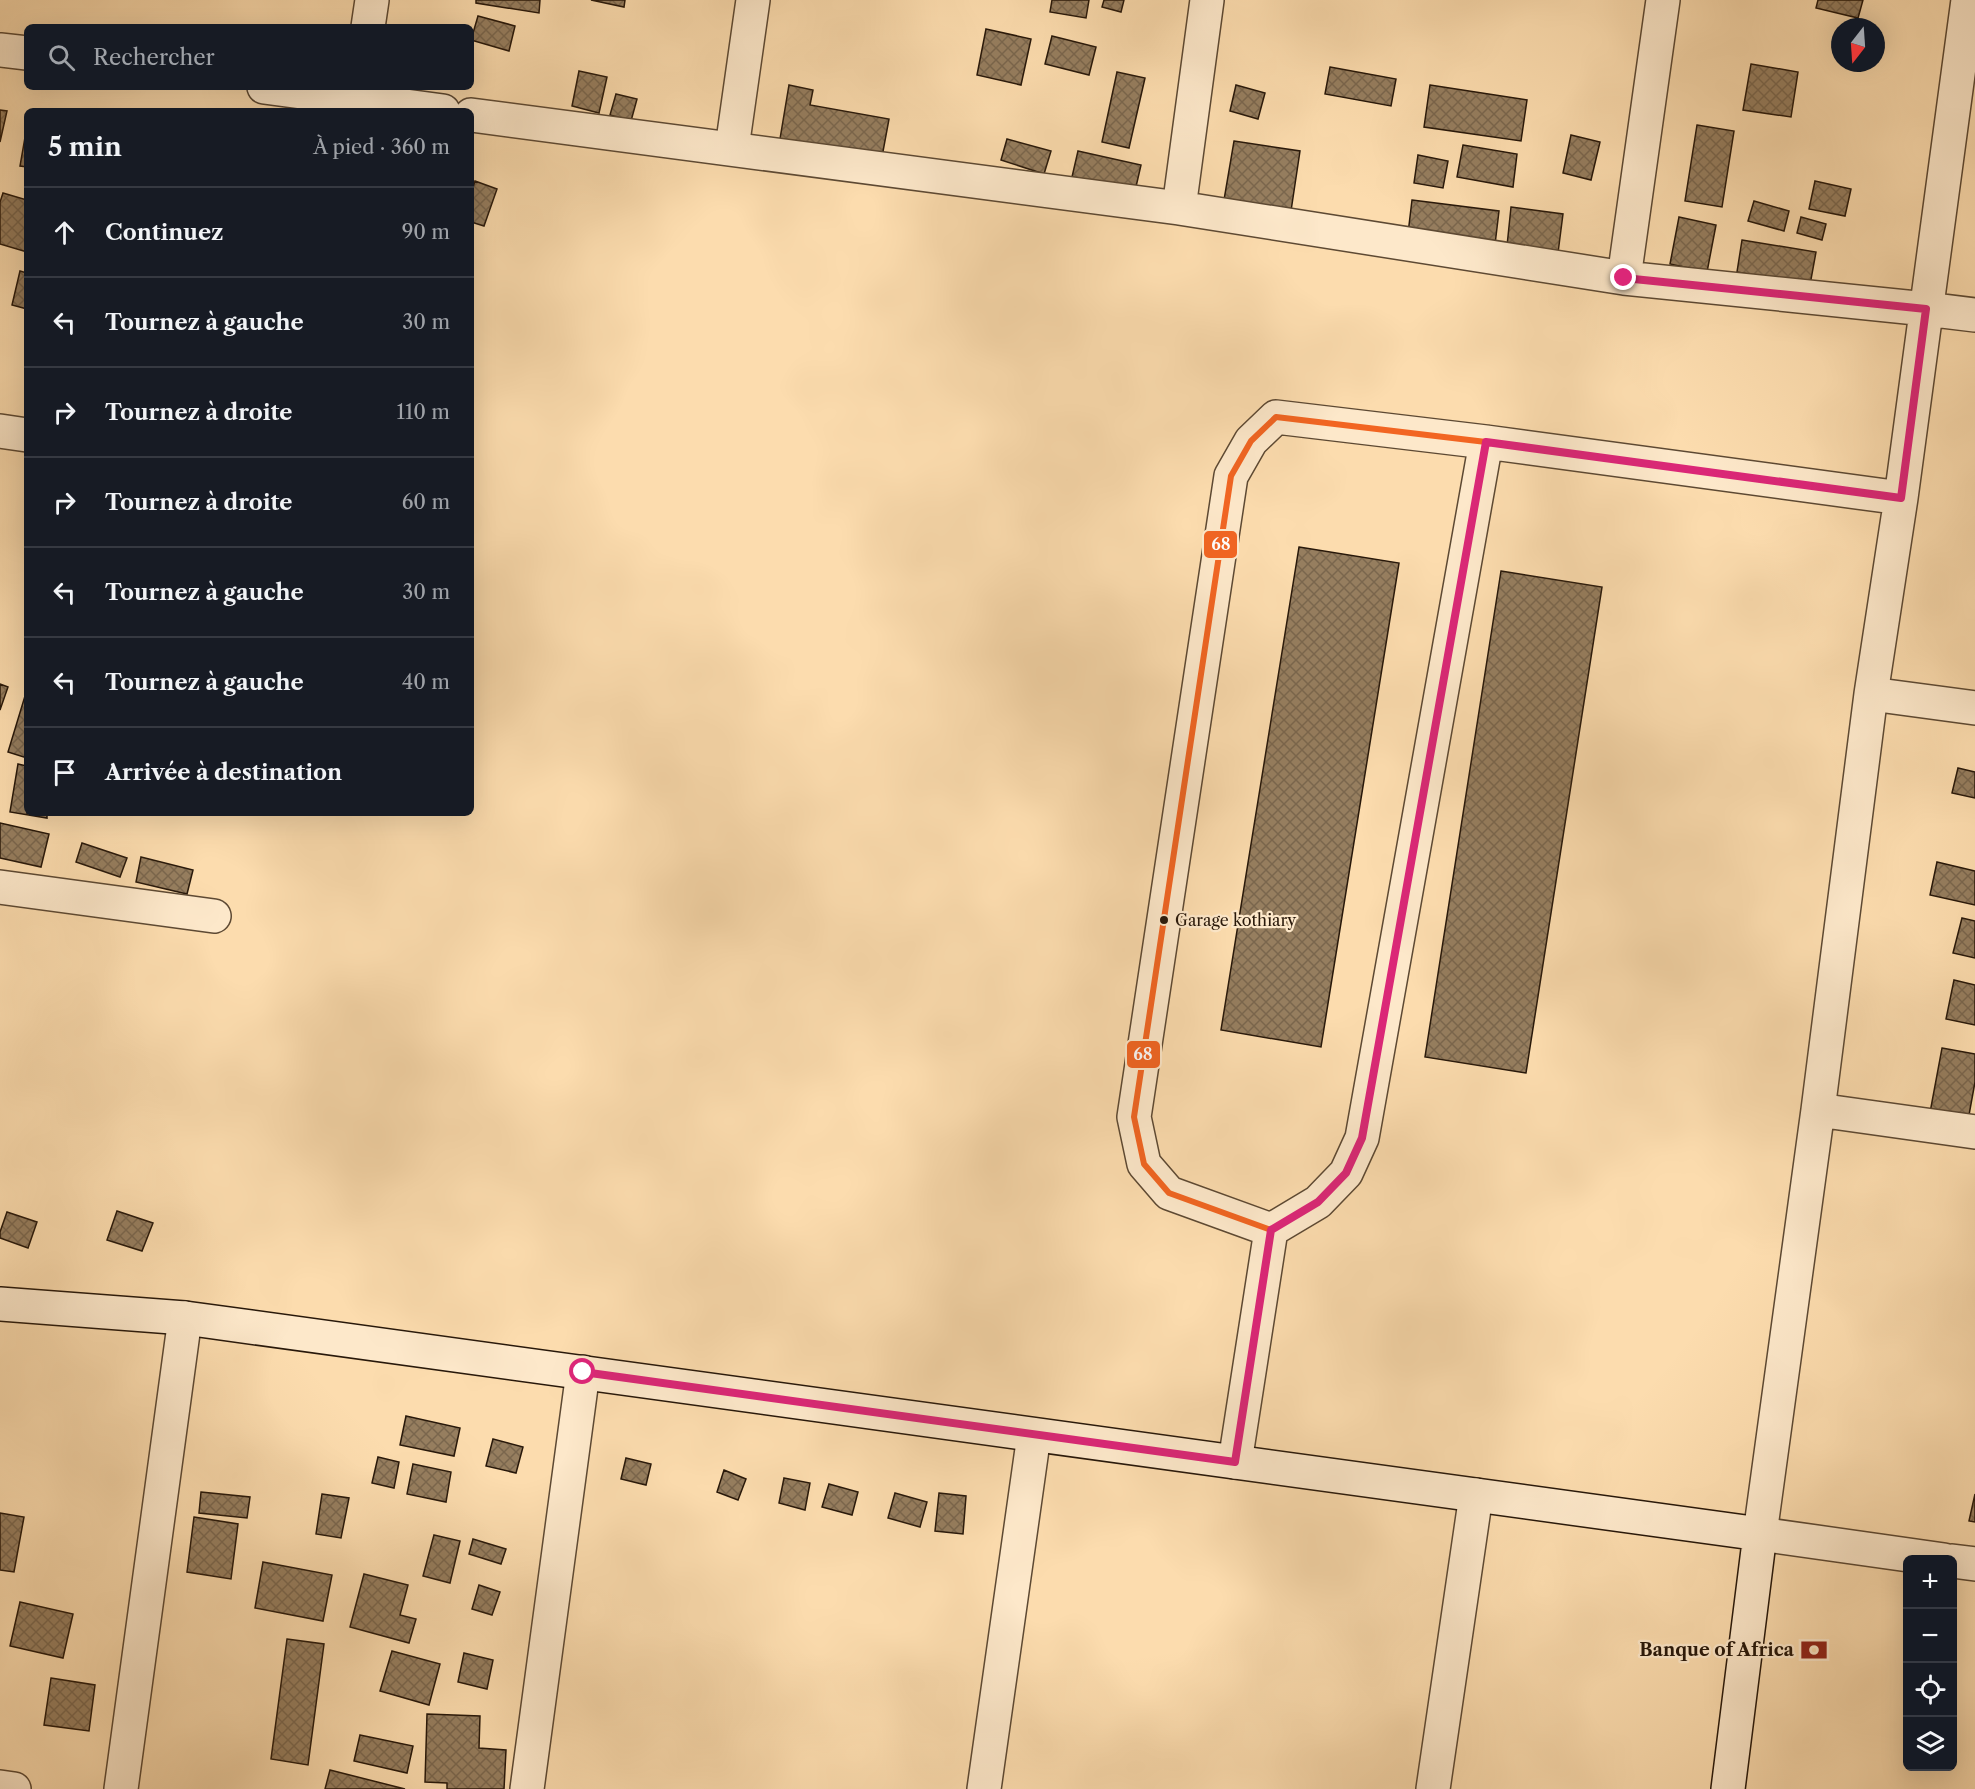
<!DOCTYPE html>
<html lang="fr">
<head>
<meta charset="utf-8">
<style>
	:root { --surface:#171b24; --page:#242831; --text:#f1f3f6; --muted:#9ea1a6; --line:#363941 }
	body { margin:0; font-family:"Libre Caslon Text",serif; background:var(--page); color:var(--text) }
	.controls { position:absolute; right:18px; bottom:18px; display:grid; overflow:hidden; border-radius:9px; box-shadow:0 6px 24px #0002 }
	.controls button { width:54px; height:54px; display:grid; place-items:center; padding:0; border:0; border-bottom:2px solid var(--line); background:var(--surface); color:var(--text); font:30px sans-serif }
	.compass { position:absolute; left:1831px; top:18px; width:54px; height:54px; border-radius:50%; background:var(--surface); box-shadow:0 6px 24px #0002; rotate:197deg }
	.stop { position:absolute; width:18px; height:18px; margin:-14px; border:4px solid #db2777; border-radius:50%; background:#fff }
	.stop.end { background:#db2777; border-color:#fff; box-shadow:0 2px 6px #0008 }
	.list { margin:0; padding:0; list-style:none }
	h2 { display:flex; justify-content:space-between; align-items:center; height:78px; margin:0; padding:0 24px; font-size:26px }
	h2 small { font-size:20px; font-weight:400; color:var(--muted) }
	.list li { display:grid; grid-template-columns:39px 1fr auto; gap:18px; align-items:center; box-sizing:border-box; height:90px; padding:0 24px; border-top:2px solid var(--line) }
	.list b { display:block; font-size:22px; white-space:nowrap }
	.list em { font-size:20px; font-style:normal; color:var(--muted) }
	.icon { flex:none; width:33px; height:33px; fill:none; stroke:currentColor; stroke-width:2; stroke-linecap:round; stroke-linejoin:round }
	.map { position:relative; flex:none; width:1975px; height:1789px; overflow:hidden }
	.search { position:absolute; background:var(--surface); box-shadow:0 6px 24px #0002; left:24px; top:24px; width:450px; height:66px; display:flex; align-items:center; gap:15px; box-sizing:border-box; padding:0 21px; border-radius:9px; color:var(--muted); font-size:22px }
	.panel { position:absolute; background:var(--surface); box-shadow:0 6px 24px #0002; left:24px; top:108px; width:450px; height:708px; border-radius:9px }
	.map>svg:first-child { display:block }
</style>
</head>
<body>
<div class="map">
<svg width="1975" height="1789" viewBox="0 0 1975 1789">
	<defs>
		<pattern id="building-cross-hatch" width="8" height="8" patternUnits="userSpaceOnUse" patternTransform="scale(1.5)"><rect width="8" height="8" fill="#967e5f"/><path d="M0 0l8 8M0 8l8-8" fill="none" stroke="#7a664d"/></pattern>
	</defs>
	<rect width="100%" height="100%" fill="#fcdcae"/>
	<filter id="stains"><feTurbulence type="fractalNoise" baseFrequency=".00333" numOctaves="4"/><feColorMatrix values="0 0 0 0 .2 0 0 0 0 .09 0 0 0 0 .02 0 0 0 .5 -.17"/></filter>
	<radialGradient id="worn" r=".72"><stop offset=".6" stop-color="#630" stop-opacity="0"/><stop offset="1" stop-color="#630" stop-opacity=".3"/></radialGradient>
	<path fill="url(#building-cross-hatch)" stroke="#28180a" stroke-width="1.5" d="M476 0H540L539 13 476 3Z
		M591 0H625L624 7Z
		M1052 0H1089L1086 18 1050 12Z
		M1104 0H1124L1121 12 1102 7Z
		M1818 0H1863L1858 18 1816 8Z
		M478 16 515 26 509 51 471 40Z
		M986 29 1031 39 1021 85 977 75Z
		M1052 36 1096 47 1089 75 1045 64Z
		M1751 64 1798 72 1791 117 1743 110Z
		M1330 67 1396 79 1391 106 1325 94Z
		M579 71 607 77 599 113 572 106Z
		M1117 72 1145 78 1129 148 1102 142Z
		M789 85 813 90 810 105 889 119 882 157 780 139Z
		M1236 85 1265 93 1258 119 1230 111Z
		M1430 85 1527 100 1521 141 1424 127Z
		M616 94 637 99 631 121 610 115Z
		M0 110 7 111 0 142Z
		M1697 125 1734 131 1722 207 1685 201Z
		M27 126V167L20 166Z
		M1571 135 1600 142 1591 180 1563 173Z
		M1007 139 1051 151 1044 174 1001 160Z
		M1234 141 1300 151 1291 211 1224 200Z
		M1463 145 1517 154 1513 187 1457 177Z
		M1078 151 1141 165 1135 191 1072 177Z
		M1418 155 1448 161 1443 188 1414 183Z
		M475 181 497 189 484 226 471 222V194Z
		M1815 181 1851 189 1845 216 1809 209Z
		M3 193 27 200V252L0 244V202Z
		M1412 200 1499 211 1494 253 1407 242Z
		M1754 201 1789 211 1784 231 1748 221Z
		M1511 207 1563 214 1558 253 1507 246Z
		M1679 217 1716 225 1707 272 1670 264Z
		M1801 217 1826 224 1822 240 1797 233Z
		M1742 240 1816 252 1810 285 1737 272Z
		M20 271 27 273V309L12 305Z
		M1299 547 1399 563 1321 1047 1221 1030Z
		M1501 571 1602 587 1526 1073 1425 1057Z
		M0 684 8 687 0 710Z
		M25 696H27V758L8 752Z
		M18 764 27 766V813H47V818L10 812Z
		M1958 768 1975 772V798L1952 793Z
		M0 823 49 834 41 867 0 858Z
		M82 843 127 858 120 877 76 862Z
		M141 857 193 870 187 894 136 882Z
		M1937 862 1975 871V905L1930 895Z
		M1962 918 1975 921V958L1953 953Z
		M1954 980 1975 985V1025L1946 1019Z
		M1942 1048 1975 1054V1082L1967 1126 1929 1118Z
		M117 1211 153 1223 142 1251 107 1240Z
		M7 1212 37 1222 28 1248 0 1238V1232Z
		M406 1416 460 1428 454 1456 400 1445Z
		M493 1439 523 1447 516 1473 486 1466Z
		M378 1457 399 1462 394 1488 372 1483Z
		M626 1458 651 1464 646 1485 621 1479Z
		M413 1464 451 1472 446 1502 407 1494Z
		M724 1470 746 1479 738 1500 717 1492Z
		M784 1478 810 1483 805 1510 779 1503Z
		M829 1484 858 1492 852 1515 822 1507Z
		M201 1492 250 1497 247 1518 199 1513Z
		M895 1493 927 1502 920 1527 888 1518Z
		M939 1493 966 1496 963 1534 935 1531Z
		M322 1494 349 1498 341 1538 316 1534Z
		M1975 1494V1522L1969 1521Z
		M0 1513 24 1517 14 1572 0 1570Z
		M194 1517 238 1524 231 1579 187 1572Z
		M434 1535 460 1541 450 1583 423 1576Z
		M473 1539 506 1549 501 1564 469 1554Z
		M263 1562 332 1575 323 1621 255 1608Z
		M364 1574 408 1585 400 1615 416 1619 409 1643 350 1627Z
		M479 1585 500 1592 492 1615 472 1609Z
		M20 1602 73 1614 63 1658 10 1646Z
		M287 1639 324 1644 308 1765 271 1759Z
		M392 1651 440 1664 429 1705 380 1691Z
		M464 1653 493 1660 487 1689 458 1682Z
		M51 1678 95 1685 89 1731 44 1725Z
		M427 1714 480 1716 479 1748 506 1750 504 1789H447V1783L425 1782Z
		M360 1735 413 1746 407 1773 354 1761Z
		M330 1770 405 1789H325Z"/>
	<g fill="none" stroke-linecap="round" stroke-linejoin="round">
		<defs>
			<path id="minor" d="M368 27 372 0
				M0 50 27 53
				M264 87 443 111
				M471 115 1179 208 1624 278 1926 309 1975 315
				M732 148 753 0
				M1179 208 1207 0
				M1624 278 1663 0
				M0 431 27 435
				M1871 694 1975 708
				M0 887 214 916
				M1818 1110 1975 1132
				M1271 1230 1169 1193 1144 1164 1134 1117 1231 476 1251 441 1276 417 1486 442 1901 498
				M1235 1462 1271 1230 1318 1202 1346 1173 1362 1138 1486 442
				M1760 1534 1818 1110 1871 694 1901 498 1968 0
				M0 1787 14 1789
				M121 1789 185 1318
				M527 1789 583 1372
				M984 1789 1034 1435
				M1433 1789 1476 1495"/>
			<path id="tertiary" d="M1760 1534 1944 1560
				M1952 1561 1975 1564"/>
			<path id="secondary" d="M0 1304 185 1318 1760 1534 1728 1789"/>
		</defs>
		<use href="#minor" stroke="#5d4933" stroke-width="36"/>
		<use href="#tertiary" stroke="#5d4933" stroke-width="36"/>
		<use href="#secondary" stroke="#28180a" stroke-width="36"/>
		<use href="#minor" stroke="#fde8ca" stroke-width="33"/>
		<use href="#tertiary" stroke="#fde8ca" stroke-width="33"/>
		<use href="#secondary" stroke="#fde8ca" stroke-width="33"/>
		<defs>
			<path id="bus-1" d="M1271 1230 1169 1193 1144 1164 1134 1117 1231 476 1251 441 1276 417 1486 442 1901 498"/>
		</defs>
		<use href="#bus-1" stroke="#fde8ca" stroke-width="10"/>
		<use href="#bus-1" stroke="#f26522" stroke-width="6"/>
	</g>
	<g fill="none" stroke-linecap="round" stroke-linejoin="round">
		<path stroke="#db2777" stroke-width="8" d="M583 1372 1235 1462 1271 1230 1318 1202 1346 1173 1362 1138 1486 442 1901 498 1926 309 1624 278"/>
	</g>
	<defs>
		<symbol id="bank-bare" viewBox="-9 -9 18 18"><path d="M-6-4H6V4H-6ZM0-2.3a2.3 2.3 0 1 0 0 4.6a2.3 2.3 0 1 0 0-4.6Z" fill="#8f2418" stroke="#fde8ca" stroke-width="2.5" paint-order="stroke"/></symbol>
	</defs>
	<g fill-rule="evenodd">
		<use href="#bank-bare" x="1795" y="1631" width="38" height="38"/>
	</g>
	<circle fill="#28180a" stroke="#fde8ca" stroke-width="2" cx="1164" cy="920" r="5"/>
	<g text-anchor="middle" stroke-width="4.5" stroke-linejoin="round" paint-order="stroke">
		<g font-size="16" fill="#28180a" stroke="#fde8ca" text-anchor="start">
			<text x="1175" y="926">Garage kothiary</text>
		</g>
		<g font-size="18" font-weight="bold" fill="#28180a" stroke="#fde8ca" text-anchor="end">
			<text x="1794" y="1656">Banque of Africa</text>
		</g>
	</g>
	<g stroke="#fde8ca" stroke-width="2">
		<rect x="1203" y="530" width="35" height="29" rx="6" fill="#f26522"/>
		<rect x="1126" y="1040" width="35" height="29" rx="6" fill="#f26522"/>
	</g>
	<g font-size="16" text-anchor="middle" font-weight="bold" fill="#fff">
		<text x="1221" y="550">68</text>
		<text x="1143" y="1060">68</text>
	</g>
	<rect width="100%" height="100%" filter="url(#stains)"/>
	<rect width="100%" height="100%" fill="url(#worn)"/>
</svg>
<div class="controls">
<button>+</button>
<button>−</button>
<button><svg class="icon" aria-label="locate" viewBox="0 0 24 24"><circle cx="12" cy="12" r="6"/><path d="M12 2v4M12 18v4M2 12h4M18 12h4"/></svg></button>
<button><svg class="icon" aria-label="layers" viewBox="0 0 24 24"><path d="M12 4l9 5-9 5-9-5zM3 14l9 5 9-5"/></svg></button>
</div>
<svg class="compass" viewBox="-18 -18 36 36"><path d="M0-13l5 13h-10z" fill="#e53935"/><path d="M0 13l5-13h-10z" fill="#9ea1a6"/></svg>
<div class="stop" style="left:583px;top:1372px"></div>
<div class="stop end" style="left:1624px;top:278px"></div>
<div class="search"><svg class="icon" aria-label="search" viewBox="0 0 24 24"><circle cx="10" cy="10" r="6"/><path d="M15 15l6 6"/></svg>Rechercher</div>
<section class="panel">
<h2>5 min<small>À pied · 360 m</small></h2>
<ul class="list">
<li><svg class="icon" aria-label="ahead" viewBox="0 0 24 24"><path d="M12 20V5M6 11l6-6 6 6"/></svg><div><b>Continuez</b></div><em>90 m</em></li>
<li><svg class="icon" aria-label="left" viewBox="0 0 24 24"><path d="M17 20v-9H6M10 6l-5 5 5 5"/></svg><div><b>Tournez à gauche</b></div><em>30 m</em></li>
<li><svg class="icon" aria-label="right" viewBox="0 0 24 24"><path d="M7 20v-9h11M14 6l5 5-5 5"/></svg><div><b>Tournez à droite</b></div><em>110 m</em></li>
<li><svg class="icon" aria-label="right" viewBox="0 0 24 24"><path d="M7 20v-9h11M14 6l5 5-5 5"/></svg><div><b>Tournez à droite</b></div><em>60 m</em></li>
<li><svg class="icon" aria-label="left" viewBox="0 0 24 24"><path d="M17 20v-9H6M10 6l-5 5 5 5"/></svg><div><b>Tournez à gauche</b></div><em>30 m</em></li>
<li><svg class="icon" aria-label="left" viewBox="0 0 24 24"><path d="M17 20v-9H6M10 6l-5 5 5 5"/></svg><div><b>Tournez à gauche</b></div><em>40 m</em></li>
<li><svg class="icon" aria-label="arrive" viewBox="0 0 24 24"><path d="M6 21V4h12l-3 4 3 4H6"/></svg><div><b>Arrivée à destination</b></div></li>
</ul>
</section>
</div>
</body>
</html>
